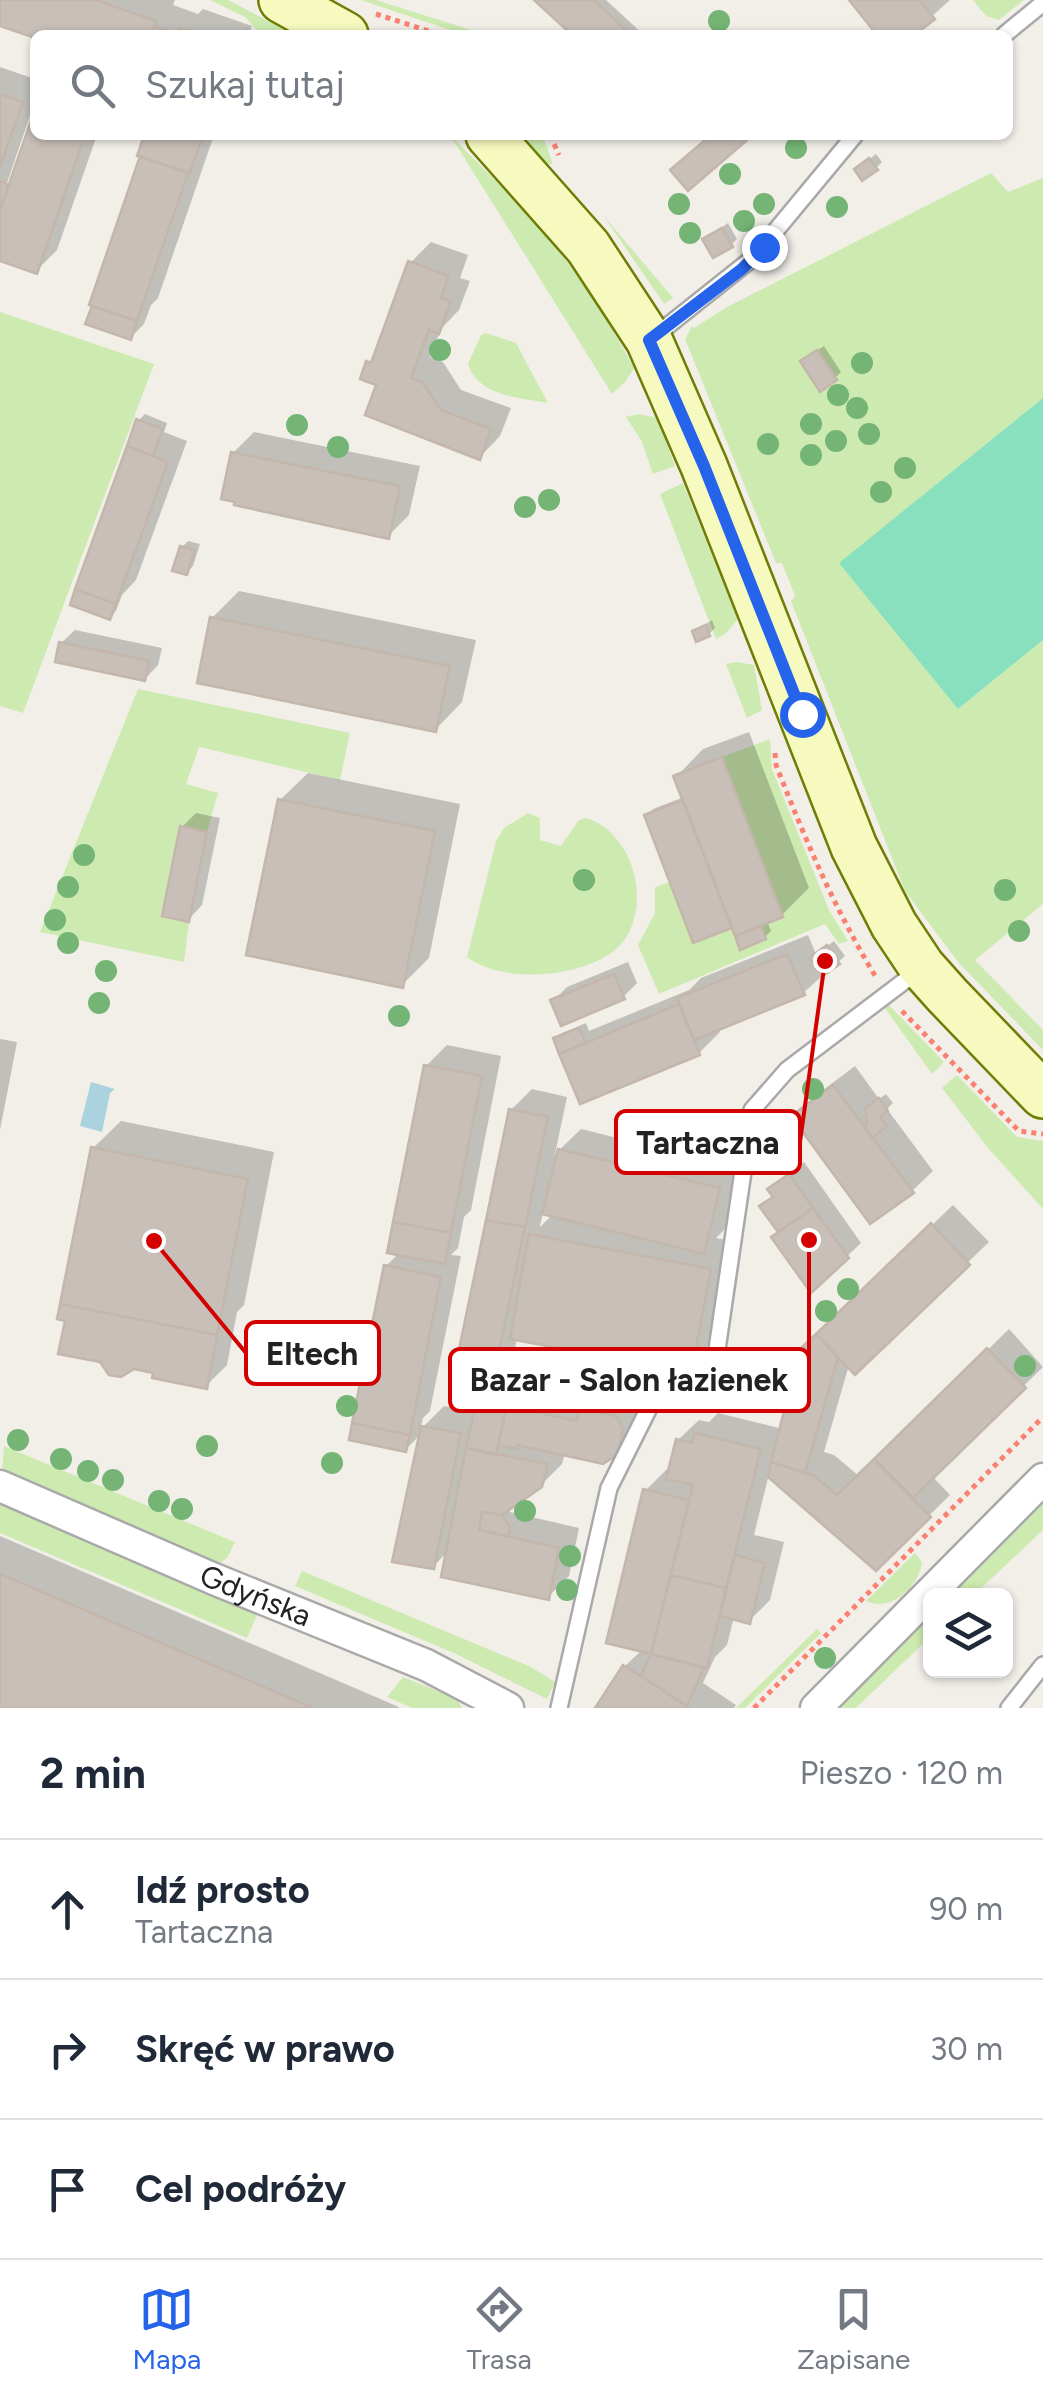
<!DOCTYPE html>
<html lang="pl">
<head>
<meta charset="utf-8">
<style>
	:root { --surface:#fff; --page:#f2f2f3; --text:#1f2937; --muted:#747a83; --line:#e0e1e3; --accent:#2563eb }
	body { margin:0; font-family:Figtree,sans-serif; background:var(--page); color:var(--text) }
	.controls { position:absolute; right:30px; bottom:30px; display:grid; overflow:hidden; border-radius:15px; box-shadow:0 2px 8px #0004 }
	.controls button { width:90px; height:90px; display:grid; place-items:center; padding:0; border:0; border-bottom:2px solid var(--line); background:var(--surface); color:var(--text); font:50px sans-serif }
	.stop { position:absolute; width:30px; height:30px; margin:-22px; border:8px solid #2563eb; border-radius:50%; background:#fff }
	.stop.end { background:#2563eb; border-color:#fff; box-shadow:0 2px 10px #0008 }
	.list { margin:0; padding:0; list-style:none }
	h2 { display:flex; justify-content:space-between; align-items:center; height:130px; margin:0; padding:0 40px; font-size:42px }
	h2 small { font-size:32px; font-weight:400; color:var(--muted) }
	.list li { display:grid; grid-template-columns:65px 1fr auto; gap:30px; align-items:center; box-sizing:border-box; height:140px; padding:0 40px; border-top:2px solid var(--line) }
	.list b { display:block; font-size:38px; white-space:nowrap }
	.list p { margin:0; font-size:32px; white-space:nowrap; color:var(--muted) }
	.list em { font-size:32px; font-style:normal; color:var(--muted) }
	.icon { flex:none; width:55px; height:55px; fill:none; stroke:currentColor; stroke-width:2; stroke-linecap:round; stroke-linejoin:round }
	.map { position:relative; flex:none; width:1043px; height:1708px; overflow:hidden }
	.search { position:absolute; background:var(--surface); box-shadow:0 2px 8px #0004; left:30px; right:30px; top:30px; height:110px; display:flex; align-items:center; gap:25px; box-sizing:border-box; padding:0 35px; border-radius:15px; color:var(--muted); font-size:38px }
	.sheet { height:550px; background:var(--surface) }
	nav { display:flex; justify-content:space-around; align-items:center; box-sizing:border-box; height:140px; border-top:2px solid var(--line); background:var(--surface); font-size:28px; color:var(--muted) }
	nav a { display:grid; justify-items:center; gap:5px }
	nav .on { color:var(--accent) }
	.map>svg:first-child { display:block }
</style>
</head>
<body>
<div class="map">
<svg width="1043" height="1708" viewBox="0 0 1043 1708">
	<rect width="100%" height="100%" fill="#f2efe9"/>
	<path fill="#cdebb0" d="M210 0H228L296 35H261L245 17Z
		M361 0H376L487 35H465Z
		M973 0H1024L999 20 986 16Z
		M450 135 523 208 563 256 602 311 634 368 625 382 612 394Z
		M531 135H543L553 164 538 163 524 142Z
		M991 173 1008 192 1043 178V398L840 563 958 709 1043 640V904L975 960 1043 1030V1050L958 962 905 891 791 601 795 596 782 563H776L685 339 692 326 694 328 727 307Z
		M603 215 673 298 664 304Z
		M0 312 154 364 23 713 0 706Z
		M486 333 516 343 548 403C518 397 479 397 468 364L481 335Z
		M638 414 658 418 675 466 653 474 641 440 626 417Z
		M683 483 738 619 726 633 716 639 660 494Z
		M737 662 754 665 762 710 747 718 726 664Z
		M138 689 350 733 340 780 199 747 186 784 218 793 207 832 179 827 162 915 189 922 184 962 40 932Z
		M770 739 772 769 829 910 848 941 839 944 825 924 659 994 638 945 655 913V887L670 882 693 942 732 928 741 949 766 940 761 926 783 917 722 757Z
		M528 813 540 818V840L561 846 578 821 585 818C603 822 616 836 625 851 642 881 643 927 614 951 579 978 503 984 467 957L496 841 504 828Z
		M889 1005 944 1062 932 1074 885 1008Z
		M957 1075 1017 1137 1043 1141V1209L988 1148 942 1088Z
		M4 1446 235 1542 227 1558 220 1563 2 1472Z
		M0 1502 258 1613 247 1638 0 1533Z
		M1043 1503V1530L974 1595H951Z
		M915 1553 922 1562C919 1587 890 1613 866 1601Z
		M302 1571 531 1667 555 1682 547 1699 456 1654 295 1586Z
		M930 1616V1637L856 1708H840Z
		M817 1629 821 1633 745 1708H736Z
		M403 1677 457 1699 462 1708H412L387 1697Z"/>
	<path fill="#88e0be" d="M1043 398V640L958 709 839 563Z"/>
	<path fill="#aad3df" d="M91 1082 115 1089 110 1093 102 1132 80 1126Z"/>
	<path fill="#0003" fill-rule="evenodd" d="M0 0H175L173 5 198 14 203 9 252 26 249 35H35L0 23Z
		M538 0H606L644 35H575Z
		M852 0H950L911 35H881Z
		M0 67 35 79V101L6 186 10 188 35 116V135H97L57 250 36 271 0 258Z
		M148 135H214L158 298 151 305 144 324 131 337 88 323Z
		M876 154 882 162 876 168 863 164Z
		M728 223 737 239 731 245 705 239Z
		M431 242 468 255 460 278 470 281 459 310 441 329 430 357 443 362 461 390 511 408 500 436 480 457 379 383 369 362 377 354 410 263Z
		M824 346 841 372 835 378 810 355Z
		M145 414 167 423 164 432 187 441 136 580 122 595 116 611 109 618 73 604 139 420Z
		M254 432 420 466 409 515 388 536 233 453Z
		M188 541 200 544 193 566 186 573 182 547Z
		M239 591 476 640 462 702 435 730 212 618Z
		M712 620 715 628 709 634 695 632Z
		M75 630 162 648 158 665 145 679 61 643Z
		M749 732 809 888 782 915 767 921 771 931 765 937 738 936 744 930 647 815 653 809 684 797 676 777 703 749Z
		M308 773 460 804 429 958 402 985 280 800Z
		M196 813 220 818 202 905 189 919 182 827Z
		M808 935 816 954 834 941 845 956 803 993 718 1028 720 1032 699 1053 581 1101 556 1039 562 1033 586 1023 589 1031 689 990 701 978Z
		M628 962 637 983 623 997 553 1001 567 987Z
		M0 1039 17 1042 0 1130Z
		M447 1045 501 1056 471 1210 464 1217 458 1248 451 1255 461 1256 430 1411 423 1418 420 1430 444 1406 477 1412 479 1400 493 1386 519 1392 516 1399 530 1386 591 1400 603 1388 637 1396 643 1407 637 1432 615 1454 565 1453 562 1464 541 1485 507 1509 510 1512 579 1528 569 1576 548 1597 448 1551 433 1567 422 1433 406 1449 386 1266 399 1253 426 1066Z
		M855 1066 879 1099 886 1094 893 1103 887 1109 933 1171 912 1191 795 1117 815 1096Z
		M532 1089 567 1097 555 1154 581 1129 739 1168 724 1230 716 1238 736 1242 719 1334 692 1361 682 1360 674 1368 517 1338 512 1362 491 1383 511 1110ZM543 1211 553 1214 540 1227Z
		M121 1121 274 1152 244 1305 237 1312 227 1365 206 1386 93 1148Z
		M804 1162 861 1243 812 1290 780 1232 763 1207 775 1195 771 1189Z
		M953 1205 989 1242 855 1371 849 1365 824 1452 834 1455 859 1476 1009 1329 1043 1367 932 1476 950 1495 876 1568 769 1474 754 1535 784 1542 770 1600 749 1621 734 1617 727 1645 715 1657 703 1683 736 1705 734 1708H600L625 1666 642 1650 646 1490 667 1469 671 1470 678 1440 699 1420 709 1422 718 1413 783 1429 824 1328Z
		M0 1536 399 1707V1708H0Z"/>
	<path fill="#c7bfb8" stroke="#c4b6ab" stroke-width="2.5" d="M0 0H96L156 21 151 35H35V38L0 26Z
		M534 0H594L631 35H572Z
		M849 0H919L935 19 915 35H877Z
		M154 26 178 34 180 28 199 35H151Z
		M0 94 23 102 0 167Z
		M35 109V135H85L37 274 0 261V210Z
		M144 135H203L190 173 137 156Z
		M711 135H753L688 191 670 170Z
		M140 156 188 173 137 321 89 305Z
		M869 158 878 170 862 181 854 169Z
		M0 181 9 185 2 204 0 203Z
		M722 228 733 247 713 258 702 239Z
		M408 261 449 276 441 298 451 301 439 334 429 330 411 378 422 382 441 410 491 429 480 460 365 415 376 385 360 379 366 361 371 363Z
		M92 306 137 321 131 340 85 324Z
		M817 350 837 380 820 392 800 361Z
		M136 419 163 429 153 456 127 446Z
		M127 446 168 462 116 604 75 589Z
		M231 452 400 486 389 539 234 505 235 502 221 499Z
		M180 546 195 550 187 575 172 571Z
		M75 589 116 604 110 620 70 605Z
		M210 617 450 666 436 732 197 683Z
		M706 625 710 636 696 642 692 631Z
		M59 642 149 661 145 681 55 662Z
		M722 757 783 917 735 936 673 776Z
		M278 799 435 831 403 988 246 955Z
		M683 800 732 928 693 943 644 815Z
		M180 826 207 832 189 922 162 916Z
		M761 926 766 939 740 950 735 936Z
		M827 945 840 964 823 976 809 958Z
		M787 954 805 995 694 1040 677 998Z
		M614 974 625 999 561 1026 550 1000Z
		M679 1004 700 1055 580 1104 559 1054Z
		M579 1028 586 1043 559 1054 553 1038Z
		M424 1065 482 1076 451 1233 393 1222Z
		M833 1085 914 1193 870 1224 791 1116Z
		M879 1098 888 1111 880 1117 887 1126 872 1138 864 1127 867 1125 865 1108Z
		M509 1109 548 1117 525 1227 486 1220Z
		M91 1147 248 1179 217 1335 60 1304Z
		M558 1149 720 1188 704 1254 542 1214Z
		M789 1174 813 1208 778 1232 759 1206 773 1197 767 1189Z
		M813 1208 849 1258 811 1293 771 1237Z
		M486 1220 525 1227 492 1386 453 1378Z
		M393 1222 451 1233 445 1264 387 1253Z
		M931 1223 970 1265 855 1375 816 1334Z
		M529 1234 711 1269 693 1364 676 1361 675 1370 510 1339Z
		M384 1265 441 1277 410 1435 352 1423Z
		M60 1304 217 1335 207 1389 152 1378 153 1373 134 1369 121 1377 109 1375 100 1362 58 1354 65 1321 57 1319Z
		M816 1334 838 1357 805 1473 771 1462 800 1349Z
		M987 1348 1026 1388 913 1498 874 1459Z
		M477 1399 507 1405 496 1455 466 1448Z
		M507 1405 576 1421 580 1408 616 1416 623 1429 617 1455 603 1464 517 1445 516 1449 498 1445Z
		M352 1423 410 1435 406 1452 349 1440Z
		M421 1426 461 1433 434 1569 392 1562Z
		M695 1433 761 1449 726 1588 671 1575 693 1485 666 1479 676 1439 692 1443Z
		M466 1448 548 1464 542 1487 502 1515 482 1512 479 1530 559 1548 549 1600 441 1577Z
		M874 1459 931 1517 876 1571 768 1477 771 1462 813 1475 837 1495Z
		M643 1489 689 1500 651 1654 606 1643Z
		M482 1512 502 1515 510 1527 508 1536 479 1530Z
		M735 1555 765 1563 750 1624 720 1616Z
		M0 1574 313 1708H0Z
		M671 1575 726 1588 707 1668 651 1654Z
		M651 1654 704 1668 687 1706 641 1676Z
		M623 1665 641 1676 689 1708H595Z"/>
	<g fill="none" stroke-linecap="round" stroke-linejoin="round">
		<defs>
			<path id="lane" d="M1004 35 1043 3
				M651 339 753 258 855 135
				M502 1367 676 1402C697 1401 708 1389 714 1370L752 1110 787 1070 919 970
				M559 1708 609 1488 654 1398
				M1009 1708 1043 1665"/>
			<g id="street">
				<path id="s1" d="M0 1486 214 1579 426 1665 508 1708"/>
				<path d="M816 1708 1043 1479"/>
			</g>
			<path id="secondary" d="M282 0 345 35
				M489 135 588 247 649 340 704 466 854 847 894 925 922 967 947 995 1043 1095"/>
		</defs>
		<use href="#lane" stroke="#a9a9a9" stroke-width="20"/>
		<use href="#street" stroke="#a9a9a9" stroke-width="35"/>
		<use href="#secondary" stroke="#707d05" stroke-width="50"/>
		<path stroke="#fa8072" stroke-width="5" stroke-dasharray="5 5" stroke-linecap="butt" d="M376 14 441 35
			M550 135 559 155
			M775 753 776 765C806 841 834 908 877 979
			M902 1011 1019 1131 1043 1134
			M754 1708 1043 1417"/>
		<use href="#lane" stroke="#fff" stroke-width="15"/>
		<use href="#street" stroke="#fff" stroke-width="30"/>
		<use href="#secondary" stroke="#f7fabf" stroke-width="45"/>
	</g>
	<g fill="#74b475">
		<circle cx="719" cy="21" r="11"/>
		<circle cx="796" cy="148" r="11"/>
		<circle cx="730" cy="174" r="11"/>
		<circle cx="679" cy="204" r="11"/>
		<circle cx="764" cy="204" r="11"/>
		<circle cx="837" cy="207" r="11"/>
		<circle cx="744" cy="221" r="11"/>
		<circle cx="690" cy="233" r="11"/>
		<circle cx="440" cy="350" r="11"/>
		<circle cx="862" cy="363" r="11"/>
		<circle cx="838" cy="395" r="11"/>
		<circle cx="857" cy="408" r="11"/>
		<circle cx="811" cy="424" r="11"/>
		<circle cx="297" cy="425" r="11"/>
		<circle cx="869" cy="434" r="11"/>
		<circle cx="836" cy="441" r="11"/>
		<circle cx="768" cy="444" r="11"/>
		<circle cx="338" cy="447" r="11"/>
		<circle cx="811" cy="455" r="11"/>
		<circle cx="905" cy="468" r="11"/>
		<circle cx="881" cy="492" r="11"/>
		<circle cx="549" cy="500" r="11"/>
		<circle cx="525" cy="507" r="11"/>
		<circle cx="84" cy="855" r="11"/>
		<circle cx="584" cy="880" r="11"/>
		<circle cx="68" cy="887" r="11"/>
		<circle cx="1005" cy="890" r="11"/>
		<circle cx="55" cy="920" r="11"/>
		<circle cx="1019" cy="931" r="11"/>
		<circle cx="68" cy="943" r="11"/>
		<circle cx="106" cy="971" r="11"/>
		<circle cx="99" cy="1003" r="11"/>
		<circle cx="399" cy="1016" r="11"/>
		<circle cx="813" cy="1089" r="11"/>
		<circle cx="848" cy="1289" r="11"/>
		<circle cx="826" cy="1311" r="11"/>
		<circle cx="1025" cy="1366" r="11"/>
		<circle cx="347" cy="1406" r="11"/>
		<circle cx="18" cy="1440" r="11"/>
		<circle cx="207" cy="1446" r="11"/>
		<circle cx="61" cy="1459" r="11"/>
		<circle cx="332" cy="1463" r="11"/>
		<circle cx="88" cy="1471" r="11"/>
		<circle cx="113" cy="1480" r="11"/>
		<circle cx="159" cy="1501" r="11"/>
		<circle cx="182" cy="1509" r="11"/>
		<circle cx="525" cy="1511" r="11"/>
		<circle cx="570" cy="1556" r="11"/>
		<circle cx="567" cy="1590" r="11"/>
		<circle cx="825" cy="1658" r="11"/>
	</g>
	<g fill="none" stroke-linecap="round" stroke-linejoin="round">
		<path stroke="#2563eb" stroke-width="12" d="M764 247 742 269 649 340 704 466 802 714"/>
	</g>
	<g text-anchor="middle" stroke-width="9" stroke-linejoin="round" paint-order="stroke">
		<g font-size="30" fill="#222" stroke="#fff">
			<text dy="10" stroke="none"><textPath href="#s1" startOffset="278">Gdyńska</textPath></text>
		</g>
	</g>
	<path fill="none" stroke="#d40000" stroke-width="4" d="M825 961L800 1142M154 1241L246 1353M809 1240L809 1380"/>
	<g fill="#d40000" stroke="#fff" stroke-width="4">
		<circle cx="825" cy="961" r="10"/>
		<circle cx="154" cy="1241" r="10"/>
		<circle cx="809" cy="1240" r="10"/>
	</g>
	<g fill="#fff" stroke="#d40000" stroke-width="4">
		<rect x="616" y="1111" width="184" height="62" rx="10"/>
		<rect x="246" y="1322" width="133" height="62" rx="10"/>
		<rect x="450" y="1349" width="359" height="62" rx="10"/>
	</g>
	<g font-size="32" text-anchor="middle" font-weight="bold" fill="#222">
		<text x="708" y="1154">Tartaczna</text>
		<text x="312" y="1365">Eltech</text>
		<text x="629" y="1391">Bazar - Salon łazienek</text>
	</g>
</svg>
<div class="controls">
<button><svg class="icon" aria-label="layers" viewBox="0 0 24 24"><path d="M12 4l9 5-9 5-9-5zM3 14l9 5 9-5"/></svg></button>
</div>
<div class="stop" style="left:802px;top:714px"></div>
<div class="stop end" style="left:764px;top:247px"></div>
<div class="search"><svg class="icon" aria-label="search" viewBox="0 0 24 24"><circle cx="10" cy="10" r="6"/><path d="M15 15l6 6"/></svg>Szukaj tutaj</div>
</div>
<section class="sheet">
<h2>2 min<small>Pieszo · 120 m</small></h2>
<ul class="list">
<li><svg class="icon" aria-label="ahead" viewBox="0 0 24 24"><path d="M12 20V5M6 11l6-6 6 6"/></svg><div><b>Idź prosto</b><p>Tartaczna</p></div><em>90 m</em></li>
<li><svg class="icon" aria-label="right" viewBox="0 0 24 24"><path d="M7 20v-9h11M14 6l5 5-5 5"/></svg><div><b>Skręć w prawo</b></div><em>30 m</em></li>
<li><svg class="icon" aria-label="arrive" viewBox="0 0 24 24"><path d="M6 21V4h12l-3 4 3 4H6"/></svg><div><b>Cel podróży</b></div></li>
</ul>
</section>
<nav>
<a class="on"><svg class="icon" aria-label="map" viewBox="0 0 24 24"><path d="M3 6l6-2 6 2 6-2v14l-6 2-6-2-6 2zM9 4v14M15 6v14"/></svg>Mapa</a>
<a><svg class="icon" aria-label="directions" viewBox="0 0 24 24"><path d="M12 3l9 9-9 9-9-9zM9 14v-3h6M13 9l2 2-2 2"/></svg>Trasa</a>
<a><svg class="icon" aria-label="saved" viewBox="0 0 24 24"><path d="M7 4h10v16l-5-4-5 4z"/></svg>Zapisane</a>
</nav>
</body>
</html>
